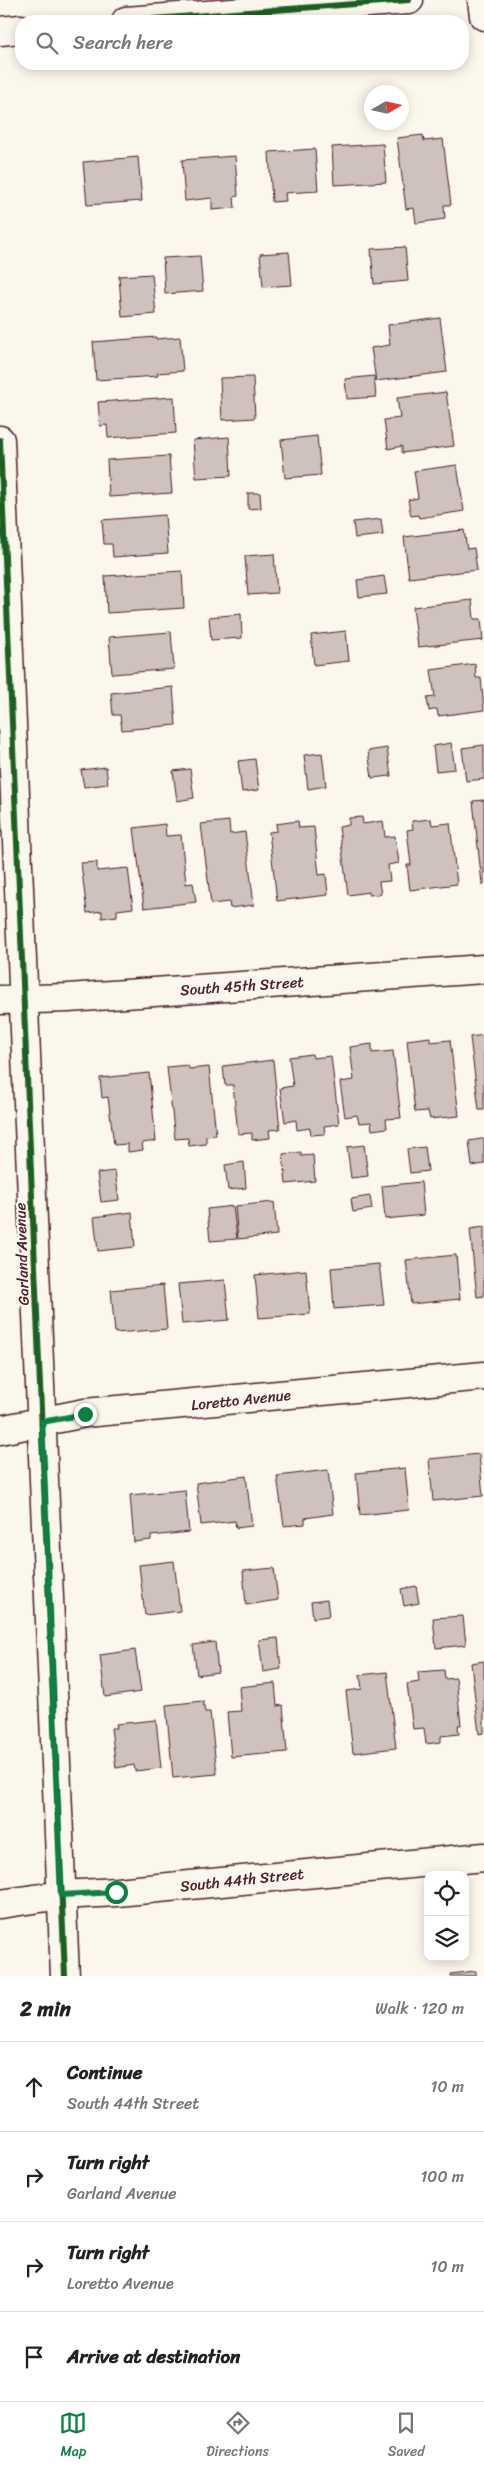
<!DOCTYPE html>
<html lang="en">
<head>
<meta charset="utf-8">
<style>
	:root { --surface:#fff; --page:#f6f6f6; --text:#222; --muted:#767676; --line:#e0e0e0; --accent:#0b8043 }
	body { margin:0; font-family:Sriracha,sans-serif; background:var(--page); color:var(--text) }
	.controls { position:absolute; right:15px; bottom:15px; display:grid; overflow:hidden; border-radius:10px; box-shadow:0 2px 12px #0003 }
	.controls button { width:45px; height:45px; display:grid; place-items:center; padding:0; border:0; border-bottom:1px solid var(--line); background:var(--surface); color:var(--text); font:25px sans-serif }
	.compass { position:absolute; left:364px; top:85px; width:45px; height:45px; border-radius:50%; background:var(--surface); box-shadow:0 2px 12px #0003; rotate:81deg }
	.stop { position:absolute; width:15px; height:15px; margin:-11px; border:4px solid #0b8043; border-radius:50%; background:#fff }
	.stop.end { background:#0b8043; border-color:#fff; box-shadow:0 1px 5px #0008 }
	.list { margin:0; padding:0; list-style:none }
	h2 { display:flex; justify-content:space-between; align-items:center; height:65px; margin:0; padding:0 20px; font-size:21px }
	h2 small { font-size:16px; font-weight:400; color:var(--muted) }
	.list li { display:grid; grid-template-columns:32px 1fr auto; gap:15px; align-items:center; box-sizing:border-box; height:90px; padding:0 20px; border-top:1px solid var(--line) }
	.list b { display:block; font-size:19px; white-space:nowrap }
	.list p { margin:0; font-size:16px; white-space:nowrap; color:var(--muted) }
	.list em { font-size:16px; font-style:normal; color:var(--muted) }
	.icon { flex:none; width:28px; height:28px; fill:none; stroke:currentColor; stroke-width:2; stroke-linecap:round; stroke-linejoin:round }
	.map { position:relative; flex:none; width:484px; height:1976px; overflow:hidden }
	.search { position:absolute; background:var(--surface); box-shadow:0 2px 12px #0003; left:15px; right:15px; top:15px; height:55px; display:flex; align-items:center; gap:12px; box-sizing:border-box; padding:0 18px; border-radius:20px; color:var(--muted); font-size:19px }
	.sheet { height:425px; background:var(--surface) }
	nav { display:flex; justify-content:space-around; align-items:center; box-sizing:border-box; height:70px; border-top:1px solid var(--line); background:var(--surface); font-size:14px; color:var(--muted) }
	nav a { display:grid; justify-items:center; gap:2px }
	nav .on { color:var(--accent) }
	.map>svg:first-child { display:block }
</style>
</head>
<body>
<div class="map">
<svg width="484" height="1976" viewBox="0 0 484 1976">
	<rect width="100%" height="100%" fill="#fbf7ec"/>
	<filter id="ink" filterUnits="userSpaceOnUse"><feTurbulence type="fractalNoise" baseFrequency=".02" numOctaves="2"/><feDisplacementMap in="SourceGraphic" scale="10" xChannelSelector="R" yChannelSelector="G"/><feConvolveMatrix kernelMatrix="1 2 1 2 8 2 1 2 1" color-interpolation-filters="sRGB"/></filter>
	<g filter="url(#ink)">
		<path fill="#cfc2bc" stroke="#4a1f2b" d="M423 135 424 141 443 139 451 205H444L445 219 416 223 414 208 406 209 397 138Z
			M383 144 386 182 334 185 332 147Z
			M315 149 318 191 285 193 286 201 272 202 269 152Z
			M235 156 238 196 234 197 235 208 212 210V198L185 201 182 160Z
			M138 157 142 201 87 205 83 162Z
			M405 247 408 281 374 284 371 249Z
			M289 252 292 285 263 287 260 254Z
			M200 256 203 291 165 294 163 258Z
			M152 274 156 314 122 317 119 276Z
			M440 318 447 372 376 381 371 348 390 345 388 325Z
			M156 337V339L180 337 183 371 157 373 158 376 96 380 93 342Z
			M374 376 376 397 347 399 345 379Z
			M253 377 255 418 222 420 220 378Z
			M446 392 454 446 402 453V446L388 449 384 420 400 418 397 398Z
			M174 397 176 433 108 438 107 425 100 426 98 402Z
			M317 436 321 475 285 478 281 440Z
			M229 437 231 476 196 478 193 440Z
			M169 456 172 493 109 497 107 460Z
			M457 465 464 511 419 518 418 515 411 516 408 500 418 498 414 471Z
			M248 493H260L261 508 248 509Z
			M165 515 168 553 113 557 112 544H104L102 520Z
			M381 519 383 535 355 538 353 522Z
			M464 530 467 549 474 548 477 570 409 578 404 537Z
			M274 554 277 593 248 595 245 556Z
			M182 571 184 608 107 613 105 576Z
			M384 576 387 594 359 597 357 580Z
			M472 600 474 619H481L483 640 418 647 413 607Z
			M241 614 242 638 211 640 209 617Z
			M346 631 349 661 314 665 311 635Z
			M171 632 174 669 112 674 109 637Z
			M475 664 476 678H481L484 710 438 716 437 709 429 711 427 698 435 697 431 670Z
			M173 687 176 725 122 730 120 715H113L111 693Z
			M451 743 455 769 436 771 433 746Z
			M484 745V779L466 781 462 748Z
			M387 748 391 776 372 778 368 751Z
			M322 753 326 786 308 789 304 755Z
			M255 759 259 790 242 792 238 761Z
			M106 767 108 784 84 787 81 770Z
			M190 769 194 798 177 801 173 771Z
			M484 800V884H482L473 801Z
			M362 817 363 824 383 821 385 837 395 836 399 863 388 865 390 881 379 882 381 894 369 895V892L348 895 339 827 349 825V818Z
			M431 819 432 825 450 823 457 884 410 890 407 865H411L407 830 413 829 412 821Z
			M229 821 230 834 245 832 254 905 230 908 229 902 211 904 201 824Z
			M298 821 299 828 314 827 319 875 326 874 328 895 277 901 269 832 277 831 276 824Z
			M165 824 166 836 181 835 186 884 193 883 196 902 144 908 134 828Z
			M97 862V871L128 868 133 908 117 910V916L102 918V911L87 913 81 863Z
			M484 1035V1110H479L470 1037Z
			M430 1037V1042L450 1040 459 1116 430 1119 428 1111 415 1112 407 1040Z
			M372 1044V1053L393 1051 401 1118 386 1119 387 1128 372 1130 371 1122 359 1123 357 1115 345 1117 340 1082 354 1080 350 1047Z
			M312 1054 313 1058 331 1056 339 1124 324 1126 325 1134 311 1135 310 1128 297 1130 296 1120 285 1122 280 1088 293 1086 289 1057Z
			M273 1060 280 1129 269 1130 270 1138 252 1140V1133L238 1134 233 1085H225L223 1066Z
			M188 1065 189 1069 209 1067 216 1135 206 1136V1144L189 1146 188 1138 175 1139 167 1067Z
			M149 1073 156 1141 142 1143 143 1150 128 1152V1144L114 1145 108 1097 102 1098 100 1078Z
			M481 1139H484V1164L472 1166 469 1141Z
			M364 1145 368 1176 351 1178 347 1147Z
			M425 1147 428 1171 410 1173 407 1149Z
			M301 1152V1156L313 1155 315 1181 286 1184 283 1154Z
			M244 1162 246 1188 228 1190 225 1165Z
			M115 1171 119 1200 101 1202 97 1173Z
			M421 1182 424 1215 385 1219 382 1186Z
			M370 1196 372 1209 353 1212 351 1199Z
			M274 1202 277 1235 238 1239 235 1206Z
			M233 1206 237 1239 210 1241 207 1209Z
			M132 1212 135 1247 98 1251 94 1217Z
			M484 1227V1296L477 1297 470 1229Z
			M456 1255 460 1299 411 1304 406 1260Z
			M379 1264 384 1305 334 1309 331 1268Z
			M306 1270 310 1314 259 1318 255 1275Z
			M225 1280 229 1320 182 1324 178 1284Z
			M163 1285 167 1329 115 1333 111 1290Z
			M479 1454 483 1496 433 1501 429 1459Z
			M405 1468 409 1510 360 1515 356 1473Z
			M328 1470 333 1514 305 1518V1524L284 1526 277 1476Z
			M246 1476 252 1526 236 1528 235 1521 201 1525 196 1483Z
			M185 1490 189 1532 151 1536V1540L134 1542 130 1495Z
			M174 1561 180 1611 145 1615 139 1565Z
			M274 1568 278 1600 246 1605 243 1571Z
			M416 1586 419 1603 404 1606 401 1589Z
			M327 1600 329 1616 313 1618 311 1602Z
			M463 1616 466 1645 436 1648 433 1618Z
			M278 1638 281 1669 263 1672 259 1640Z
			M215 1642 218 1672 197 1675 193 1645Z
			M135 1650 141 1692 105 1697 100 1655Z
			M484 1661V1733L479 1734 471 1663Z
			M444 1670 445 1679 456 1678 461 1725H458L459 1734 441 1736V1742L426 1744 424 1728 413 1729 407 1684 419 1682 418 1672Z
			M387 1672 396 1748 353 1753 346 1691 362 1689 360 1675Z
			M275 1683 277 1706 283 1705 287 1752 231 1757 227 1712 241 1711 239 1687Z
			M203 1701 205 1712H210L217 1774 173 1778 166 1705Z
			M156 1720 161 1768 135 1771 134 1765 116 1768 111 1728H117L116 1724Z
			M476 1971V1976H450V1974Z"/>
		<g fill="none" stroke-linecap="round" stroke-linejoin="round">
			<defs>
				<path id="minor" d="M482 0 484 16
					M0 440 65 1976
					M0 1000 68 998 484 969
					M0 1430 85 1413 484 1376
					M0 1904 61 1895 117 1892 484 1857"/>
				<path id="tertiary" d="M126 21 409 0
					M0 31 21 29"/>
			</defs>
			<use href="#minor" stroke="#4a1f2b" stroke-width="31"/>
			<use href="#tertiary" stroke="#4a1f2b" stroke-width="31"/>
			<use href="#minor" stroke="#fbf7ec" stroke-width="28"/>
			<use href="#tertiary" stroke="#fbf7ec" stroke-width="28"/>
			<defs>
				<path id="cycleway" d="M126 21 409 0
					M0 440 65 1976"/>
			</defs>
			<use href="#cycleway" stroke="#fbf7ec" stroke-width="9"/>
			<use href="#cycleway" stroke="#1b5e20" stroke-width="6"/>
		</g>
	</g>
	<g fill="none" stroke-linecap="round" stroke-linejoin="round" filter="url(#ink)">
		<path stroke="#0b8043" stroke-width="6" d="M85 1414 42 1422 61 1895 116 1892"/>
	</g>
	<g text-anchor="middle" stroke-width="4.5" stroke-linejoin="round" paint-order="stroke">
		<g font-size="15" fill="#4a1f2b" stroke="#fbf7ec">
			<text transform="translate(242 986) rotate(-4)" y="5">South 45th Street</text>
			<text transform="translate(22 1254) rotate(-92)" y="5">Garland Avenue</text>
			<text transform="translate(241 1400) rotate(-6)" y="5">Loretto Avenue</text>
			<text transform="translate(242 1880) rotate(-6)" y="5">South 44th Street</text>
		</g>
	</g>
</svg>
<div class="controls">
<button><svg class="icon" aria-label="locate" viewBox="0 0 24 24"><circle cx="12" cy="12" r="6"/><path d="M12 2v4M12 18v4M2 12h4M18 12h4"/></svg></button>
<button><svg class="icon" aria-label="layers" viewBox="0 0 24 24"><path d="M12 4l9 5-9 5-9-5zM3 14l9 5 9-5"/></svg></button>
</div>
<svg class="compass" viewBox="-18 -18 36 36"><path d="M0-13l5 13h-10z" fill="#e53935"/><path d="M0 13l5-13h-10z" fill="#767676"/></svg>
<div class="stop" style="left:116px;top:1892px"></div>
<div class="stop end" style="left:85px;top:1414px"></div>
<div class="search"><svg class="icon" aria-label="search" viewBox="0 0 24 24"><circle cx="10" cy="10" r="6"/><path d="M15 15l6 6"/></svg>Search here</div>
</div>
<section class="sheet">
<h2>2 min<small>Walk · 120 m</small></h2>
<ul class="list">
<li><svg class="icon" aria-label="ahead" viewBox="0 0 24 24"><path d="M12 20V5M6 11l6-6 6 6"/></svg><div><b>Continue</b><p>South 44th Street</p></div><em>10 m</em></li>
<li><svg class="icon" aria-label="right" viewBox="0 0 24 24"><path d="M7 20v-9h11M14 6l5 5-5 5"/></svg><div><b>Turn right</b><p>Garland Avenue</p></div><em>100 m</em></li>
<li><svg class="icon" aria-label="right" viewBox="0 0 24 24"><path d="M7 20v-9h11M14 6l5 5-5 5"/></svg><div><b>Turn right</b><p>Loretto Avenue</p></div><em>10 m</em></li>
<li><svg class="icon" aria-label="arrive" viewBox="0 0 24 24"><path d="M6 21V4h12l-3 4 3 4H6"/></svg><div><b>Arrive at destination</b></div></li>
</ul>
</section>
<nav>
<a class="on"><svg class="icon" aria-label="map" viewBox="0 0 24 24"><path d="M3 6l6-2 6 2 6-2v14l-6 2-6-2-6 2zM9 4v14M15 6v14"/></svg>Map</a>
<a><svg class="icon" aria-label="directions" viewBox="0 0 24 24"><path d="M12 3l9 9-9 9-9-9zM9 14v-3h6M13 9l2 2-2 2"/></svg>Directions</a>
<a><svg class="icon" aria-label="saved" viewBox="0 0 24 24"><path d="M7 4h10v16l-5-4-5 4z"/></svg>Saved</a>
</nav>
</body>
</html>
